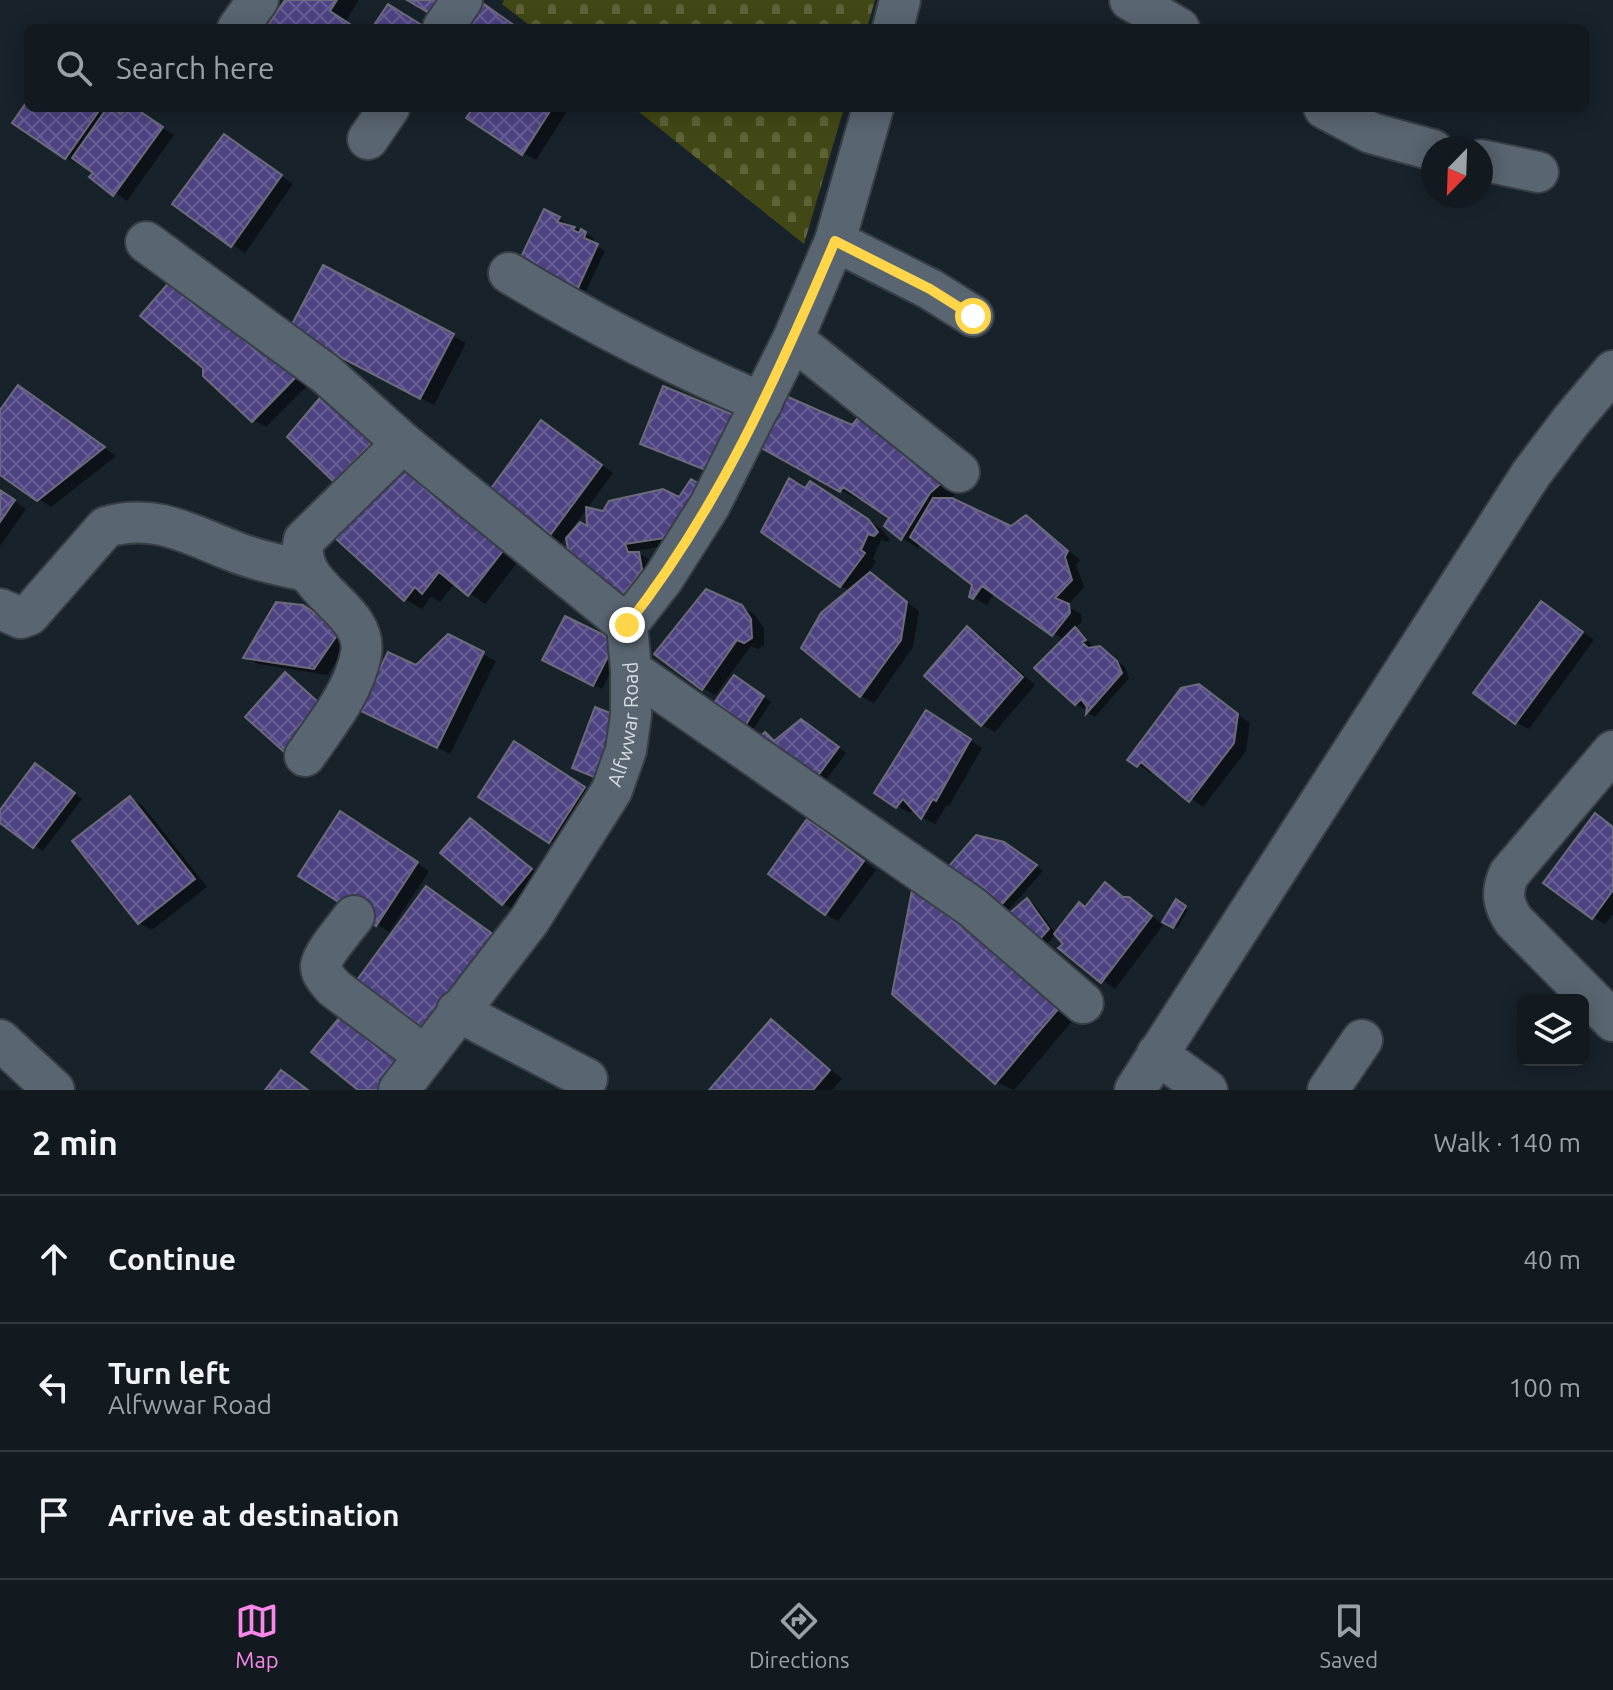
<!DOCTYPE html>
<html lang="en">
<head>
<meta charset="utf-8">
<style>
	:root { --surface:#121a20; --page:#1f272d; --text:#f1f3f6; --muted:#9ca1a5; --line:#31383e; --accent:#f987e9 }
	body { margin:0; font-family:Ubuntu,sans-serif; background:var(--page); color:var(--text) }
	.controls { position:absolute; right:24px; bottom:24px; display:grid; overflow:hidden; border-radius:12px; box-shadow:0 4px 20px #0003 }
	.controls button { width:72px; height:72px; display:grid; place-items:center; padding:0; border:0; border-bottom:2px solid var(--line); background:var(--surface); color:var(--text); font:40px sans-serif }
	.compass { position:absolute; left:1421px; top:136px; width:72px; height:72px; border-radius:50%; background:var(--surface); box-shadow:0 4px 20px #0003; rotate:203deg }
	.stop { position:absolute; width:24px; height:24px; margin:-18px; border:6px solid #ffd54a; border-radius:50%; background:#fff }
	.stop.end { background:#ffd54a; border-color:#fff; box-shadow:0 2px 8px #0008 }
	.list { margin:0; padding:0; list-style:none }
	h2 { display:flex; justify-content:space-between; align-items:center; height:104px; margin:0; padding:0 32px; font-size:34px }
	h2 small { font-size:26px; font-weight:400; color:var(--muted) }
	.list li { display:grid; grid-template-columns:52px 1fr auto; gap:24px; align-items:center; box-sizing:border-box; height:128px; padding:0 32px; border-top:2px solid var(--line) }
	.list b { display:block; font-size:30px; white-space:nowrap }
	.list p { margin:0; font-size:26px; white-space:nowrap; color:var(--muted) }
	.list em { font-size:26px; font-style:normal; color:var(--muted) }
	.icon { flex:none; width:44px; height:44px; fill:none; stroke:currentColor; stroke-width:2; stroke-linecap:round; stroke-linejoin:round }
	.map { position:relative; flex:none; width:1613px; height:1090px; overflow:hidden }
	.search { position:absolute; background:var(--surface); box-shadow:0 4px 20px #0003; left:24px; right:24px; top:24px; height:88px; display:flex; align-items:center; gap:20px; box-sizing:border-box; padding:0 28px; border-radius:12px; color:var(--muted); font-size:30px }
	.sheet { height:488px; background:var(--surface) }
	nav { display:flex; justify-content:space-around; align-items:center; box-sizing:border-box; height:112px; border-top:2px solid var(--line); background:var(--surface); font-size:22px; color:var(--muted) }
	nav a { display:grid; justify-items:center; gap:4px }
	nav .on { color:var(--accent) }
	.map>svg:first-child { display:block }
</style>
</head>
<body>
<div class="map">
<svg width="1613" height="1090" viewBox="0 0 1613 1090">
	<defs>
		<pattern id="cemetery-stones" width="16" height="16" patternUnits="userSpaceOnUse" patternTransform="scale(2)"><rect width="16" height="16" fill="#424815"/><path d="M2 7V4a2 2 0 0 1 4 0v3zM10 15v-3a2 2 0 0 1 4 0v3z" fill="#5d6237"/></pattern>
		<pattern id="building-cross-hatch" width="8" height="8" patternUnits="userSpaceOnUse" patternTransform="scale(2)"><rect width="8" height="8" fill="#4e4382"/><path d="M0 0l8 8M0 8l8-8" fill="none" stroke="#675e94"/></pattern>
	</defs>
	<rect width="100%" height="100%" fill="#18222b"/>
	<path fill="url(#cemetery-stones)" d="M504 0H875L867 28H533L502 4Z
		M634 108H844L804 244Z"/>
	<path fill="#0007" d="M287 0H359L345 22 354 28H268Z
		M28 103V108H119L116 111 123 115 132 108 174 135 127 201 92 177 96 172 80 161 78 164 66 157 14 122Z
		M475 108H569L536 160 523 153Z
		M237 144 293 184 245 253 175 204Z
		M559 219 594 238 591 243 605 251 586 291 530 265Z
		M324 268 466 343 434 405 304 337Z
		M143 316 313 380 266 427 253 420 205 367Z
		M31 395 116 456 51 507 0 473V413Z
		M554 430 613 473 569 533 571 535 589 529 604 514 680 500 697 541 634 551 652 561 625 615 567 544 568 535 558 548 546 541Z
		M290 436 390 443 348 488 336 480Z
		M757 443 963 487 949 500 1011 528 1026 517 1039 525 1080 560 1076 565 1084 587 1067 606 1081 614 1082 621 1075 629 1083 634 1092 645 1083 651 1100 649 1109 654 1125 667 1129 678 1095 717 1088 713 1089 703 1084 709 1076 704 1037 668 1064 640 995 593 987 605 971 596 974 584 921 543 918 548 902 538 892 518 859 495 857 499Z
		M806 490 823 491 881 529 890 540 888 542 881 540 873 558 876 562 868 573 919 611 913 647 874 703 861 696 804 648 851 591 841 586Z
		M0 491 26 509 0 546Z
		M356 516 524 554 485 604 455 583 440 602 431 597 422 609 405 599Z
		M277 604 352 640 327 675 258 664 246 657Z
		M741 607 754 614 764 628V645L758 649 751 646 715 695 703 688Z
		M1554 611 1594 640 1529 729 1516 722Z
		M967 628 980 635 1035 685 995 732 983 725 926 675Z
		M449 637 496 661 450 754 374 716 416 668Z
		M623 648 602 689 553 664Z
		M735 677 771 702 747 739Z
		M1199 686 1250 723 1246 751 1203 807 1153 770 1151 773 1130 759Z
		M939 720 982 748 949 806 947 805 935 824 922 817 914 808 910 813 897 806Z
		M809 726 846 753 820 788 766 735 776 742Z
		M527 751 597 796 563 849 480 796Z
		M44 770 82 799 43 851 0 821V813Z
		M130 798 142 805 207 887 152 930 139 923Z
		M471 820 539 875 511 908 503 903Z
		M353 821 429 871 389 932 301 875Z
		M808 822 876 870 838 921 826 914Z
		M1608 823 1613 827V914L1605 924 1593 917Z
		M1012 849 1043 871 1004 915 996 910Z
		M1105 885 1142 907 1163 925 1115 989 1061 948Z
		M930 898 1074 1019 1014 1090 996 1082Z
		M1027 900 1035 905 1056 934 1038 954Z
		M1176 901 1188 910 1177 928 1164 921Z
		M772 1022 784 1029 842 1079 832 1090H712Z"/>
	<path fill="url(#building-cross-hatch)" stroke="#6c6b7a" stroke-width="2" d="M285 0H337L330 11 356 28H266Z
		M407 0H444L434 16Z
		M388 4 420 24 417 28H372Z
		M484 4 518 28H468Z
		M28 100V108H101L65 159 12 123Z
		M107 108H113L121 114 126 108H135L163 127 113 196 89 177 93 173 72 158Z
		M473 108H552L522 155 466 118Z
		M224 134 282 175 231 247 172 204Z
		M544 209 560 217 557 222 575 227 573 230 579 233 581 229 586 232 584 238 598 244 578 288 519 261Z
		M323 265 454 334 420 399 289 330Z
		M179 271 301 372 252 422 203 376V368L140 316Z
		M18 385 105 447 37 501 0 475V410Z
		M663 386 741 418 718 475 640 444Z
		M329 387 379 435 334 482 287 437Z
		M779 393 852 425 862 413 948 477 930 493 901 540 884 526 889 518 843 487 840 492 754 444Z
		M541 420 602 465 545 542 484 498Z
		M406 452 509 543 468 596 439 572 422 594 415 587 404 601 336 539Z
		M789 478 805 488 810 481 868 519 878 532 874 536 868 534 861 550 865 553 840 587 761 532Z
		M691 479 712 492 684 535 625 544 628 552H639L642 569 615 608 569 555 566 538 580 522 587 526 586 507 603 511 609 501 663 489 679 497Z
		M0 490 15 500 0 522Z
		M933 498H952L1011 526 1026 515 1068 551 1065 557 1072 580 1055 598 1069 604 1070 613 1052 636 982 586 973 599 969 597 972 585 910 537Z
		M870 572 907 602 901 640 860 697 801 648 821 613Z
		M706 589 742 605 751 619 752 638 744 643 737 640 702 690 654 654Z
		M1541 601 1583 632 1515 724 1473 693Z
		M276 602 303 605 340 631 314 669 243 658Z
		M565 616 616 641 593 686 542 660Z
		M967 626 1023 677 981 726 924 676Z
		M1075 627 1086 640 1082 642 1088 648 1100 646 1117 661 1122 673 1086 714 1087 707 1081 699 1075 705 1034 668Z
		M448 634 484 652 437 748 359 710 388 652 416 665Z
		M285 672 318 702 291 758 245 717Z
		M734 675 764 696 738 737 706 714Z
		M1199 684 1238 714 1234 743 1189 802 1141 762 1137 767 1127 760 1181 688Z
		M595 707 623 718 599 779 572 768Z
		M926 710 971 739 936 801 933 799 921 819 903 799 896 808 874 793Z
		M801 719 839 747 811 785 753 743 765 732 774 741Z
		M514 741 585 787 549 843 478 797Z
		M35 763 75 793 33 848 0 823V810Z
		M130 796 195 879 138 924 72 841Z
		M340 811 418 862 376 926 298 876Z
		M1595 813 1613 827V890L1592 919 1543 883Z
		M470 818 532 869 502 905 440 853Z
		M807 819 864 861 825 915 768 874Z
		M976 835 1004 842 1037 865 995 912 942 874Z
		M1105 882 1123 897H1129L1152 916 1101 983 1058 948 1063 944 1054 934 1079 902 1085 907Z
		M913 885 1059 1008 995 1084 892 994Z
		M426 886 494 935 425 1029 357 980Z
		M1027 898 1049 929 1029 951 997 924Z
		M1176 899 1186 906 1173 928 1162 922Z
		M344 1012 403 1060 379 1090H358L311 1052Z
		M771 1019 830 1070 813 1090H709Z
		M281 1070 308 1090H265Z"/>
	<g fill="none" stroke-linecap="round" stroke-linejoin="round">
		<defs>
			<g id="minor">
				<path d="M1130 0 1179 28"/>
				<path d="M238 28 258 0"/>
				<path d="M443 28 462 0"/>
				<path d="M893 28 900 0"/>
				<path d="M1324 108 1371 133 1433 150"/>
				<path d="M368 139 389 108"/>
				<path d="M1481 160 1538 172"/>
				<path d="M835 241 930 289 973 316"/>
				<path d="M146 242 326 374 403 443 627 625"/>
				<path d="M509 273C591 323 673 364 762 403"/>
				<path d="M793 339 959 472"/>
				<path d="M0 609 21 618 29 615 106 527C155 513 189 534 233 551 256 561 281 565 306 571"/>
				<path d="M631 670 972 907 1083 1003"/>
				<path d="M1613 751 1509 874C1501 892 1503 905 1514 921L1613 1021"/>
				<path d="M305 756C326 725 354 692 361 654 369 607 292 590 304 540L403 443"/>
				<path d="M354 916C346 927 322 954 321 966 321 975 329 982 334 988L425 1056"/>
				<path d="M457 1011 587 1079"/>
				<path d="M0 1040 54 1090"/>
				<path d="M1157 1054 1207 1090"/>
				<path id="s1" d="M399 1090 529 921 612 790 626 750 631 715V670L627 625 663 579 710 505 793 339 835 241 873 108"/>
				<path d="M1135 1090 1531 474 1571 421 1613 371"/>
				<path d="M1328 1090 1362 1040"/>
			</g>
		</defs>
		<use href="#minor" stroke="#373e46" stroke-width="44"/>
		<use href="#minor" stroke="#596570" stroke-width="40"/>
	</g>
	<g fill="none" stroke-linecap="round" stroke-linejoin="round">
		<path stroke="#ffd54a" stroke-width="10" d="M627 625C718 510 778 375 835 241L930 289 973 316"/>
	</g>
	<g text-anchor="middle" stroke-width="6" stroke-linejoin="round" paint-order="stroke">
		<g font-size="20" fill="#d8dee5" stroke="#0f1922">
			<text dy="7" stroke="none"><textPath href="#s1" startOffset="436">Alfwwar Road</textPath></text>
		</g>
	</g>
</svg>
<div class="controls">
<button><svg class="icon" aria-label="layers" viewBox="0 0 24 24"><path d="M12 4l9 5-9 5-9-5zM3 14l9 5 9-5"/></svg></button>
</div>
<svg class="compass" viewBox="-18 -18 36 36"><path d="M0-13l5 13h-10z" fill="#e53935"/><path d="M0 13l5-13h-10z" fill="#9ca1a5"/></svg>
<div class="stop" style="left:973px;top:316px"></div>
<div class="stop end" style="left:627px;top:625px"></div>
<div class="search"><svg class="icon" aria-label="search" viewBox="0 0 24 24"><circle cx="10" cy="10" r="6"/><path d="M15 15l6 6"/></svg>Search here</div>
</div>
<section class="sheet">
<h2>2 min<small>Walk · 140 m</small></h2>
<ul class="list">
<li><svg class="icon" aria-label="ahead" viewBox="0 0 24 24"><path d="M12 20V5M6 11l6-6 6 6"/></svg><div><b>Continue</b></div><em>40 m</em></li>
<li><svg class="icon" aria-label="left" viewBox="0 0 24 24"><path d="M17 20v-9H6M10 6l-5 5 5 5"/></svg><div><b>Turn left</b><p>Alfwwar Road</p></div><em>100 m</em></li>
<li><svg class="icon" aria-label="arrive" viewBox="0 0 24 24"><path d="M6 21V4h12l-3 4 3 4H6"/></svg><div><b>Arrive at destination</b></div></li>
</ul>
</section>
<nav>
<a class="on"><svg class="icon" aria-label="map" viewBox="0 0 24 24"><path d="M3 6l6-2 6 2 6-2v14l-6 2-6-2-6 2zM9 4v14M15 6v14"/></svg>Map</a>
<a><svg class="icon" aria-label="directions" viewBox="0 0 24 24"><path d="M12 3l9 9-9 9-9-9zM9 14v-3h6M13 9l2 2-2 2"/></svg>Directions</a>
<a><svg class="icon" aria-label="saved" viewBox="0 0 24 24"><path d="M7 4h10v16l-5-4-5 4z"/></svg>Saved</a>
</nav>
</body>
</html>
